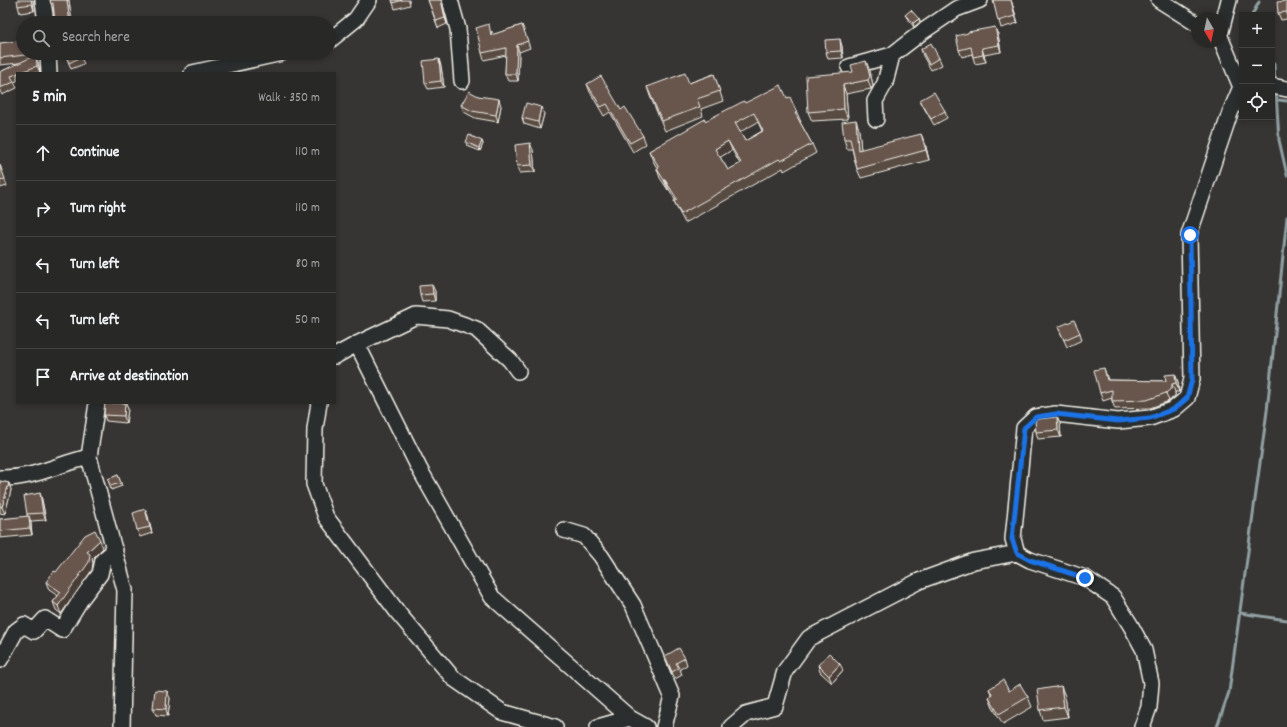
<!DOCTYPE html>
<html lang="en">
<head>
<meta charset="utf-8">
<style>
	:root { --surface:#282827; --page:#30302f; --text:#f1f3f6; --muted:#a5a6a7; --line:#444 }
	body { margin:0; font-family:Dekko,sans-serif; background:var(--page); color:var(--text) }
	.controls { position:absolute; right:12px; top:12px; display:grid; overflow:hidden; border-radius:0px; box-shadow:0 2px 6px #0003 }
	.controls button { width:36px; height:36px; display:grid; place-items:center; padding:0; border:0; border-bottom:1px solid var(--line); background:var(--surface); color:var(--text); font:20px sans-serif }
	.compass { position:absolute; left:1191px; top:12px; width:36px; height:36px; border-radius:50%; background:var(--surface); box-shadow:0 2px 6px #0003; rotate:171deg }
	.stop { position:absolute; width:12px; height:12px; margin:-9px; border:3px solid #1a73e8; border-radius:50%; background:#fff }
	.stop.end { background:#1a73e8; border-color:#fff; box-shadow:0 1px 4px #0008 }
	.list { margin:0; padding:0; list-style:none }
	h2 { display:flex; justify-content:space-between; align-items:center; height:52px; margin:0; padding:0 16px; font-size:17px }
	h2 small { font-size:13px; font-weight:400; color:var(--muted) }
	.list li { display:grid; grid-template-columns:26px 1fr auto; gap:12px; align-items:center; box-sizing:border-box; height:56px; padding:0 16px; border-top:1px solid var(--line) }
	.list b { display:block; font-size:15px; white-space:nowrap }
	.list em { font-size:13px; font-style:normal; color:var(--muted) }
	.icon { flex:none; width:22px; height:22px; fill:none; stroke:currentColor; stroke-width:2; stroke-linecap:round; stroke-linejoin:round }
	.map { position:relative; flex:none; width:1287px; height:727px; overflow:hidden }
	.search { position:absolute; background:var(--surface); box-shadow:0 2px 6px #0003; left:16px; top:16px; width:320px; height:44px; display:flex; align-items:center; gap:10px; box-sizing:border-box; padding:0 14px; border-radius:22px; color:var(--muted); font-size:15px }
	.panel { position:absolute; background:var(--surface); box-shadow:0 2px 6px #0003; left:16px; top:72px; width:320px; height:332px; border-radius:0px }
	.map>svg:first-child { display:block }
</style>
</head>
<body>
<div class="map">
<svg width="1287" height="727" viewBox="0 0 1287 727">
	<rect width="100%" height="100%" fill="#363534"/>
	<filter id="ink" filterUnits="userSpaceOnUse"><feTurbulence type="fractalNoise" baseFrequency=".025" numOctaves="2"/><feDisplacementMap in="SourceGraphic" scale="8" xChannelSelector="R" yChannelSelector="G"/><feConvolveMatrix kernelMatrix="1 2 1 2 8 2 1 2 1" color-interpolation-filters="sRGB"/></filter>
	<g filter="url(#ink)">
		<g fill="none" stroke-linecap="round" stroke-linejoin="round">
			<path stroke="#91a0a2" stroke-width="3" d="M1252 15 1259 2
				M1272 63 1274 64 1275 82
				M1276 92 1279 140 1287 175
				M1279 100 1287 101
				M1240 613 1287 620
				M1217 727 1229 692 1267 411 1287 217"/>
			<defs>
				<path id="minor" d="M43 0 46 23
					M450 0 458 29 462 81
					M1159 0 1197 24
					M1221 31 1229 0
					M329 41 356 19 369 0
					M48 53 49 73
					M849 67 892 55 922 32 956 9 980 0
					M192 73 282 53
					M1272 86 1287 89
					M876 119 875 101 885 83 892 55
					M357 344 416 316 448 319 476 329 510 360 518 371
					M335 356 357 344 420 470 492 597 630 718 646 727
					M97 403 89 457 125 590 122 727
					M319 403 315 429 314 484 326 517 399 614 453 678 502 712 555 727
					M0 478C33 479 58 464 89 457
					M564 530 584 536 601 556 633 605 672 696 664 727
					M0 660 16 631 24 625 34 631 45 619 62 630 81 599 100 574 103 560 115 550
					M598 727 630 718
					M731 727 746 714 775 706 785 671 809 638 919 581 974 561 1017 553
					M1142 727 1149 707 1151 683 1144 650 1131 626 1113 597 1085 578 1030 560 1017 553 1013 539 1024 428 1036 417 1056 414 1118 421 1150 418 1174 409 1187 398 1192 379 1189 235 1230 113 1241 87 1221 39"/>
			</defs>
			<use href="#minor" stroke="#f4f1e8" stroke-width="18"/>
			<use href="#minor" stroke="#2a2d2e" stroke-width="15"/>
		</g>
		<path fill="#594b43" stroke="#f4f1e8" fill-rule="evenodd" d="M33 0 34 11 20 13 18 6Z
			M50 0H69L72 23 53 10Z
			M392 0H409L410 5 395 9Z
			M428 0H442L447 24 438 28Z
			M993 0H1011L1018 23 1001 28Z
			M1287 1V19L1281 20 1278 13Z
			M905 15 919 19 920 22 914 27 907 18Z
			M522 25 530 48 519 52 518 81H508L505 74 506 55 484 60 482 53 492 31V35Z
			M998 34 1001 52 984 55 986 62 975 64 972 54 962 57 959 50Z
			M0 43 33 53 38 62 40 72 38 73H17V81L14 82 17 88 2 95 0 91V72L19 63 0 65Z
			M842 46 843 58 828 59 826 52Z
			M921 49 939 58 942 65 931 70 923 56Z
			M65 53H79L84 64 71 69Z
			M441 66 444 87 428 89 425 83Z
			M870 71 873 86 871 89 846 94 848 119 812 121 808 112 853 72Z
			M714 74 723 101 701 109 703 116 665 131 650 96 647 87 689 83Z
			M587 84 621 110 643 136 646 144 633 152 610 112 604 116 590 92Z
			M478 96 501 106 498 122 475 118 464 112 461 105Z
			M787 98 797 113 801 122H800L812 144 816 153 784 171 783 168 685 223 678 210 674 201 675 200 669 189 668 190 660 178 657 169V168L653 161 649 151 705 121ZM758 122 762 131 745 141 740 132ZM732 150 740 164 728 170 720 157Z
			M920 100 945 111 947 118 934 125 923 106Z
			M544 114 540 129 524 124 522 118Z
			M856 120 859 130 861 150 925 143 929 160 861 178 857 169 852 149H847L844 139Z
			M482 141 483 144 480 151 467 146 466 142Z
			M533 150 535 172 519 173 517 166Z
			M0 165 7 186 0 188Z
			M435 291V301L422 302 420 295Z
			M1058 327 1080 333 1082 340 1067 347Z
			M1104 368 1108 380 1166 381 1175 374 1178 382 1179 392H1175V396L1169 401 1150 408 1115 409 1112 401V398L1103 401 1100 393Z
			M105 403H126L128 409 126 423 106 421 104 415Z
			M1057 417 1060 424 1061 437 1038 439 1036 432Z
			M118 475 122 486 111 490 108 479Z
			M0 481 9 483 11 490 5 514 0 513Z
			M40 493 42 500 46 520 31 521V523L32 535 0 538V519L27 517V514Z
			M145 509 152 533 140 537 137 530Z
			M103 548 92 559 93 563 92 570 61 614 56 610 53 602 58 596 49 590 46 582 56 572Z
			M665 656 685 658 687 665 680 669 682 675 675 679Z
			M818 665 843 670 832 683 820 672Z
			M989 689 1009 691 1028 697 1032 707 1003 724 993 708 989 698 992 696Z
			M1065 696 1068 717 1043 720 1040 710Z
			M170 698 168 716 156 715 153 708Z"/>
		<path fill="#483d37" stroke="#f4f1e8" d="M31 0H33L34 11 32 4Z
			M67 0H69L72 23H70Z
			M441 0H442L447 24 445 18Z
			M1011 0 1018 23 1015 16Z
			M919 19 920 22 914 27 913 23Z
			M995 27 998 34 1001 52 999 45Z
			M840 39 842 46 843 58 841 51Z
			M517 45 519 52 518 81 516 74Z
			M982 48 986 62 983 55Z
			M36 55 38 62 40 72 37 66Z
			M439 59 441 66 444 87 441 81Z
			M866 61 870 71 873 86 871 89 868 80Z
			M843 85 846 94 848 119 844 109Z
			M499 99 501 106 498 122 496 115Z
			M541 107 544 114 540 129 538 122Z
			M856 120 859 130 862 160 858 150Z
			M921 134 925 143 929 160 926 150Z
			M482 141 483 144 480 151 479 148Z
			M728 141 732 150 719 158 715 149Z
			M530 143 533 150 535 172 532 165Z
			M664 180H665L669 189 668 190Z
			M432 285 435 291V301L433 294Z
			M1175 374 1178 382 1179 392 1176 383Z
			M1172 384 1175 392V396L1169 401 1166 393Z
			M125 403H126L128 409 126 423 124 416Z
			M1057 417 1060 424 1061 437 1058 430Z
			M9 483 11 490 5 514 2 507Z
			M40 493 42 500 46 520 43 513Z
			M145 509 148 516 152 533 150 527Z
			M29 516 31 523 32 535 30 528Z
			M100 540 103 548 92 559 93 563 92 570 61 614 58 606 87 552Z
			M840 664 843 670 832 683 829 676Z
			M1061 686 1065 696 1068 717 1064 707Z
			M167 691 170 698 168 716 166 709Z"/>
		<path fill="#67574e" stroke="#f4f1e8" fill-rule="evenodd" d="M17 0H31L32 4 18 6Z
			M50 0H67L70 23H55L53 3 51 4Z
			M392 0H402L393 3Z
			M428 0H441L445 18 436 21Z
			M993 0H1011L1015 16 998 21Z
			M1287 1V12L1278 13 1277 2Z
			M911 10 919 19 913 23 905 15Z
			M489 24 491 35 522 25 528 41 517 45 516 74H505L506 48 482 53 476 28Z
			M995 27 999 45 982 48 983 55 973 57 971 47 959 50 956 36 968 33V32Z
			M23 38V53H33L34 54 0 58V43L18 41Z
			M840 39 841 51 826 52 825 40Z
			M931 43 939 58 929 64 921 49Z
			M65 53H79L81 57 69 63Z
			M36 55 37 66 19 73H17V74L11 76 14 82 0 88V72Z
			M439 59 441 81 425 83 423 61Z
			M866 61 870 77 868 80 843 85 844 109 808 112 806 76 853 72 851 65Z
			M685 73 689 83 714 74 720 91 697 99 700 107 662 121 647 87Z
			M601 76 621 110 625 107 643 136 630 143 607 104 601 107 587 84Z
			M781 85 787 98 790 97 797 113H795L812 144 781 161 779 159 681 214 674 201 677 199 665 180H664L657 169 659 167 649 151 705 119V121L744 101 745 103ZM754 113 763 131 745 141 735 123ZM728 141 741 163 728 170 715 149Z
			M469 91 478 96 499 99 496 115 472 111 461 105Z
			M934 92 945 111 931 119 920 100Z
			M526 103 541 107 538 122 522 118Z
			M856 120 858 150 921 134 926 150 857 169 850 139H844L842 122Z
			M469 135 482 141 479 148 466 142Z
			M530 143 532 165 517 166 515 145Z
			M0 165 5 179 0 180Z
			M432 285 433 294 420 295 419 286Z
			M1074 320 1080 333 1064 340 1058 327Z
			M1104 368 1107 380 1166 381 1165 375 1175 374 1176 383 1172 384V388L1166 393 1147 400 1112 401V390L1100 393 1094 370Z
			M105 403H125L124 416 104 415Z
			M1057 417 1058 430 1036 432 1035 421 1038 419Z
			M118 475 121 483 110 486 108 479Z
			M0 481 9 483 2 507 0 506Z
			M40 493 43 513 27 514 24 496Z
			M145 509 150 527 137 530 133 513Z
			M29 516 30 528 0 531V519Z
			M95 530 100 540 87 552 90 554 89 562 58 606 53 602 61 592 46 582 54 571 56 572 85 535Z
			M679 648 685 658 676 663 679 668 672 672 665 656Z
			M829 653 840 664 829 676 818 665Z
			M1003 680 1009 691 1020 684 1028 697 999 714 989 698 993 695 989 689Z
			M1061 686 1064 707 1040 710 1037 690Z
			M155 690 167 691 166 709 153 708Z"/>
	</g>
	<g fill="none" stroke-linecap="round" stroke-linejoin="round" filter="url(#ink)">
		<path stroke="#1a73e8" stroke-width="5" d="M1085 578 1030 560 1017 553 1012 539 1024 428 1036 417 1056 414 1118 421 1150 418 1174 409 1187 398 1192 380 1190 235"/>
	</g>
</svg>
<div class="controls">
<button>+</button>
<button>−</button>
<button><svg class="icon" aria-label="locate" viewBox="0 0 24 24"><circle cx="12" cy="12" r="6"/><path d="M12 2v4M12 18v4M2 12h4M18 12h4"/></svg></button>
</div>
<svg class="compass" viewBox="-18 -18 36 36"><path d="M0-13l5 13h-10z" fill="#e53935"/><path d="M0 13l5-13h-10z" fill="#a5a6a7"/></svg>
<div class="stop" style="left:1190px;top:235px"></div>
<div class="stop end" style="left:1085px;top:578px"></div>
<div class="search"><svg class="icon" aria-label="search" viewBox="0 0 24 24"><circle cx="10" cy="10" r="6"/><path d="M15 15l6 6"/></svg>Search here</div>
<section class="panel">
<h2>5 min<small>Walk · 350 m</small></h2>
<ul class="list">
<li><svg class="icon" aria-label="ahead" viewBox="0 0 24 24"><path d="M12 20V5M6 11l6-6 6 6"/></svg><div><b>Continue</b></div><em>110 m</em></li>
<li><svg class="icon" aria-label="right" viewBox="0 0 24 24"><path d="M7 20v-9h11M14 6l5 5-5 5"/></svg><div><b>Turn right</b></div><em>110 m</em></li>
<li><svg class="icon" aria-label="left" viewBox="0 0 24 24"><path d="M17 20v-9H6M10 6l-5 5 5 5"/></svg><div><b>Turn left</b></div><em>80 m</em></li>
<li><svg class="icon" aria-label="left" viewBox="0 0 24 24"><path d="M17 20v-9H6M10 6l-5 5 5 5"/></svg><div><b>Turn left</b></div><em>50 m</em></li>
<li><svg class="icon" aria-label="arrive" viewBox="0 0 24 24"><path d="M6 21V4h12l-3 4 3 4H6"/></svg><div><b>Arrive at destination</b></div></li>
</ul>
</section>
</div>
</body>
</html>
